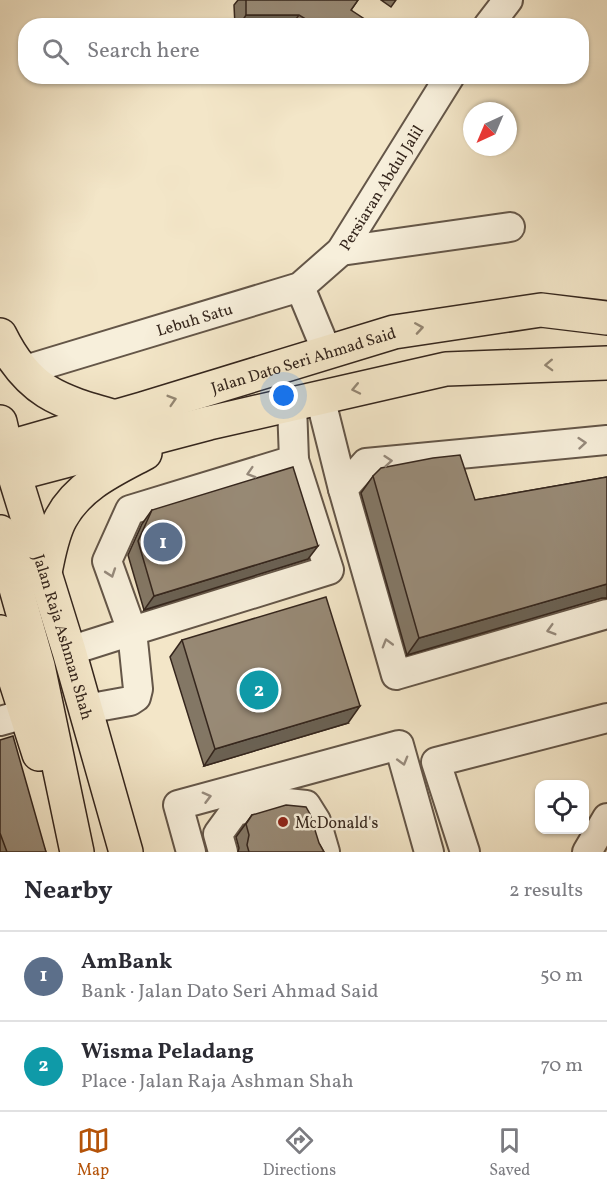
<!DOCTYPE html>
<html lang="en">
<head>
<meta charset="utf-8">
<style>
	:root { --surface:#fff; --page:#f2f2f3; --text:#2b2b33; --muted:#7c7c81; --line:#e1e1e2; --accent:#b45309 }
	body { margin:0; font-family:Vollkorn,serif; background:var(--page); color:var(--text) }
	.controls { position:absolute; right:18px; bottom:18px; display:grid; overflow:hidden; border-radius:12px; box-shadow:0 2px 4px #0004 }
	.controls button { width:54px; height:54px; display:grid; place-items:center; padding:0; border:0; border-bottom:2px solid var(--line); background:var(--surface); color:var(--text); font:30px sans-serif }
	.compass { position:absolute; left:463px; top:102px; width:54px; height:54px; border-radius:50%; background:var(--surface); box-shadow:0 2px 4px #0004; rotate:224deg }
	.you { position:absolute; left:284px; top:396px; width:21px; height:21px; margin:-15px; border:4px solid #fff; border-radius:50%; background:#1a73e8; box-shadow:0 0 0 9px #1a73e833 }
	.badge { display:grid; place-items:center; width:39px; height:39px; border-radius:50%; background:var(--accent); color:#fff; font-size:20px; font-weight:700 }
	.pin { position:absolute; translate:-50% -50%; border:3px solid #fff; box-shadow:0 2px 6px #0006 }
	.list { margin:0; padding:0; list-style:none }
	h2 { display:flex; justify-content:space-between; align-items:center; height:78px; margin:0; padding:0 24px; font-size:26px }
	h2 small { font-size:20px; font-weight:400; color:var(--muted) }
	.list li { display:grid; grid-template-columns:39px 1fr auto; gap:18px; align-items:center; box-sizing:border-box; height:90px; padding:0 24px; border-top:2px solid var(--line) }
	.list b { display:block; font-size:22px; white-space:nowrap }
	.list p { margin:0; font-size:20px; white-space:nowrap; color:var(--muted) }
	.list em { font-size:20px; font-style:normal; color:var(--muted) }
	.icon { flex:none; width:33px; height:33px; fill:none; stroke:currentColor; stroke-width:2; stroke-linecap:round; stroke-linejoin:round }
	.map { position:relative; flex:none; width:607px; height:852px; overflow:hidden }
	.search { position:absolute; background:var(--surface); box-shadow:0 2px 4px #0004; left:18px; right:18px; top:18px; height:66px; display:flex; align-items:center; gap:15px; box-sizing:border-box; padding:0 21px; border-radius:24px; color:var(--muted); font-size:22px }
	.sheet { height:258px; background:var(--surface) }
	nav { display:flex; justify-content:space-around; align-items:center; box-sizing:border-box; height:84px; border-top:2px solid var(--line); background:var(--surface); font-size:16px; color:var(--muted) }
	nav a { display:grid; justify-items:center; gap:3px }
	nav .on { color:var(--accent) }
	.map>svg:first-child { display:block }
</style>
</head>
<body>
<div class="map">
<svg width="607" height="852" viewBox="0 0 607 852">
	<rect width="100%" height="100%" fill="#f3e6c8"/>
	<filter id="stains"><feTurbulence type="fractalNoise" baseFrequency=".00333" numOctaves="4"/><feColorMatrix values="0 0 0 0 .2 0 0 0 0 .09 0 0 0 0 .02 0 0 0 .5 -.17"/></filter>
	<radialGradient id="worn" r=".72"><stop offset=".6" stop-color="#630" stop-opacity="0"/><stop offset="1" stop-color="#630" stop-opacity=".3"/></radialGradient>
	<g fill="none" stroke-linecap="round" stroke-linejoin="round">
		<defs>
			<g id="minor">
				<path d="M488 26 508 0"/>
				<path d="M341 251 510 227"/>
				<path d="M300 287 327 352"/>
				<path id="s1" d="M22 371 300 287 341 251 450 76"/>
				<path d="M320 397 343 489"/>
				<path d="M607 440 366 463 343 489 396 675 607 614"/>
				<path d="M69 651 132 631 107 561 130 510 294 460 292 405"/>
				<path d="M86 709 130 701 136 697 138 689 132 631 329 570 294 460"/>
				<path d="M0 721 25 714"/>
				<path d="M191 852 178 805 399 745 429 852"/>
				<path d="M223 852 218 834 234 812 268 801 306 805 316 821 325 852"/>
				<path d="M465 852 436 762 607 718"/>
				<path d="M587 852 607 818"/>
			</g>
			<g id="major">
				<path d="M0 335C28 392 58 401 116 417"/>
				<path id="s2" d="M0 422 6 448 69 651 126 852"/>
				<path id="s3" d="M6 448 142 409 394 332 541 310 607 318"/>
				<path d="M15 474 209 423 446 369 607 363"/>
				<path d="M0 532 38 666 77 852"/>
				<path d="M45 572C49 554 52 534 61 518 79 485 113 470 145 453"/>
				<path d="M0 632 39 754"/>
			</g>
		</defs>
		<use href="#minor" stroke="#645648" stroke-width="32"/>
		<use href="#major" stroke="#35261d" stroke-width="36"/>
		<use href="#minor" stroke="#f7efdb" stroke-width="28"/>
		<use href="#major" stroke="#f3e6c8" stroke-width="33"/>
	</g>
	<path fill="#837765" stroke="#35261d" stroke-width="1.5" d="M238 0H358L351 10 362 26H235L234 5Z
		M381 0H396L391 7Z
		M373 476 475 500 607 477V598H602L407 655 361 493Z
		M152 510 308 559 144 610 128 555 142 524Z
		M182 640 348 723 204 766 170 657Z
		M0 740 46 852H0Z
		M252 815 319 843 324 852H238L239 848 236 837Z"/>
	<path fill="#6a6153" stroke="#35261d" stroke-width="1.5" d="M246 15H299L291 26H239Z
		M318 546 308 559 144 610 154 596Z
		M607 584V598H602L407 655 419 638Z
		M360 706 348 723 204 766 215 749Z"/>
	<path fill="#988a76" stroke="#35261d" stroke-width="1.5" d="M246 0H358L351 10 366 20 362 26H317L299 15H246Z
		M460 455 475 500 607 477V584L419 638 373 476 381 468 433 458Z
		M293 467 318 546 154 596 138 541 152 510Z
		M326 597 360 706 215 749 182 640Z
		M13 736 46 852H7L0 833V740Z
		M286 805 306 807 310 814 319 843 324 852H249L247 845 249 835 246 824 252 815Z"/>
	<defs><path id="oneway-chevron" d="M-2-3.5L2.5 0L-2 3.5" fill="none" stroke-width="1.6" stroke-linecap="round" stroke-linejoin="round" transform="scale(1.5)"/></defs>
	<g stroke="#948672">
		<use href="#oneway-chevron" transform="translate(419 328) rotate(-9)"/>
		<use href="#oneway-chevron" transform="translate(549 365) rotate(178)"/>
		<use href="#oneway-chevron" transform="translate(356 389) rotate(168)"/>
		<use href="#oneway-chevron" transform="translate(172 400) rotate(-17)"/>
	</g>
	<g stroke="#968a7c">
		<use href="#oneway-chevron" transform="translate(582 443) rotate(-5)"/>
		<use href="#oneway-chevron" transform="translate(388 461) rotate(-5)"/>
		<use href="#oneway-chevron" transform="translate(251 473) rotate(163)"/>
		<use href="#oneway-chevron" transform="translate(111 573) rotate(71)"/>
		<use href="#oneway-chevron" transform="translate(551 630) rotate(164)"/>
		<use href="#oneway-chevron" transform="translate(387 643) rotate(-106)"/>
		<use href="#oneway-chevron" transform="translate(403 761) rotate(74)"/>
		<use href="#oneway-chevron" transform="translate(207 797) rotate(-15)"/>
	</g>
	<circle fill="#8f2418" stroke="#f7efdb" stroke-width="2" cx="283" cy="822" r="6"/>
	<g text-anchor="middle" stroke-width="5" stroke-linejoin="round" paint-order="stroke">
		<g font-size="16" fill="#35261d" stroke="#f7efdb">
			<text dy="6" stroke="none"><textPath href="#s1" startOffset="420">Persiaran Abdul Jalil</textPath></text>
			<text dy="6" stroke="none"><textPath href="#s1" startOffset="180">Lebuh Satu</textPath></text>
			<text dy="6" stroke="none"><textPath href="#s3" startOffset="310">Jalan Dato Seri Ahmad Said</textPath></text>
			<text dy="6" stroke="none"><textPath href="#s2" startOffset="224">Jalan Raja Ashman Shah</textPath></text>
		</g>
		<g font-size="16" fill="#35261d" stroke="#f7efdb" text-anchor="start">
			<text x="295" y="828">McDonald's</text>
		</g>
	</g>
	<rect width="100%" height="100%" filter="url(#stains)"/>
	<rect width="100%" height="100%" fill="url(#worn)"/>
</svg>
<div class="controls">
<button><svg class="icon" aria-label="locate" viewBox="0 0 24 24"><circle cx="12" cy="12" r="6"/><path d="M12 2v4M12 18v4M2 12h4M18 12h4"/></svg></button>
</div>
<svg class="compass" viewBox="-18 -18 36 36"><path d="M0-13l5 13h-10z" fill="#e53935"/><path d="M0 13l5-13h-10z" fill="#7c7c81"/></svg>
<div class="you"></div>
<div class="pin badge" style="left:163px;top:542px;background:#5c6f8a">1</div>
<div class="pin badge" style="left:259px;top:690px;background:#0f9aa8">2</div>
<div class="search"><svg class="icon" aria-label="search" viewBox="0 0 24 24"><circle cx="10" cy="10" r="6"/><path d="M15 15l6 6"/></svg>Search here</div>
</div>
<section class="sheet">
<h2>Nearby<small>2 results</small></h2>
<ul class="list">
<li><span class="badge" style="background:#5c6f8a">1</span><div><b>AmBank</b><p>Bank · Jalan Dato Seri Ahmad Said</p></div><em>50 m</em></li>
<li><span class="badge" style="background:#0f9aa8">2</span><div><b>Wisma Peladang</b><p>Place · Jalan Raja Ashman Shah</p></div><em>70 m</em></li>
</ul>
</section>
<nav>
<a class="on"><svg class="icon" aria-label="map" viewBox="0 0 24 24"><path d="M3 6l6-2 6 2 6-2v14l-6 2-6-2-6 2zM9 4v14M15 6v14"/></svg>Map</a>
<a><svg class="icon" aria-label="directions" viewBox="0 0 24 24"><path d="M12 3l9 9-9 9-9-9zM9 14v-3h6M13 9l2 2-2 2"/></svg>Directions</a>
<a><svg class="icon" aria-label="saved" viewBox="0 0 24 24"><path d="M7 4h10v16l-5-4-5 4z"/></svg>Saved</a>
</nav>
</body>
</html>
